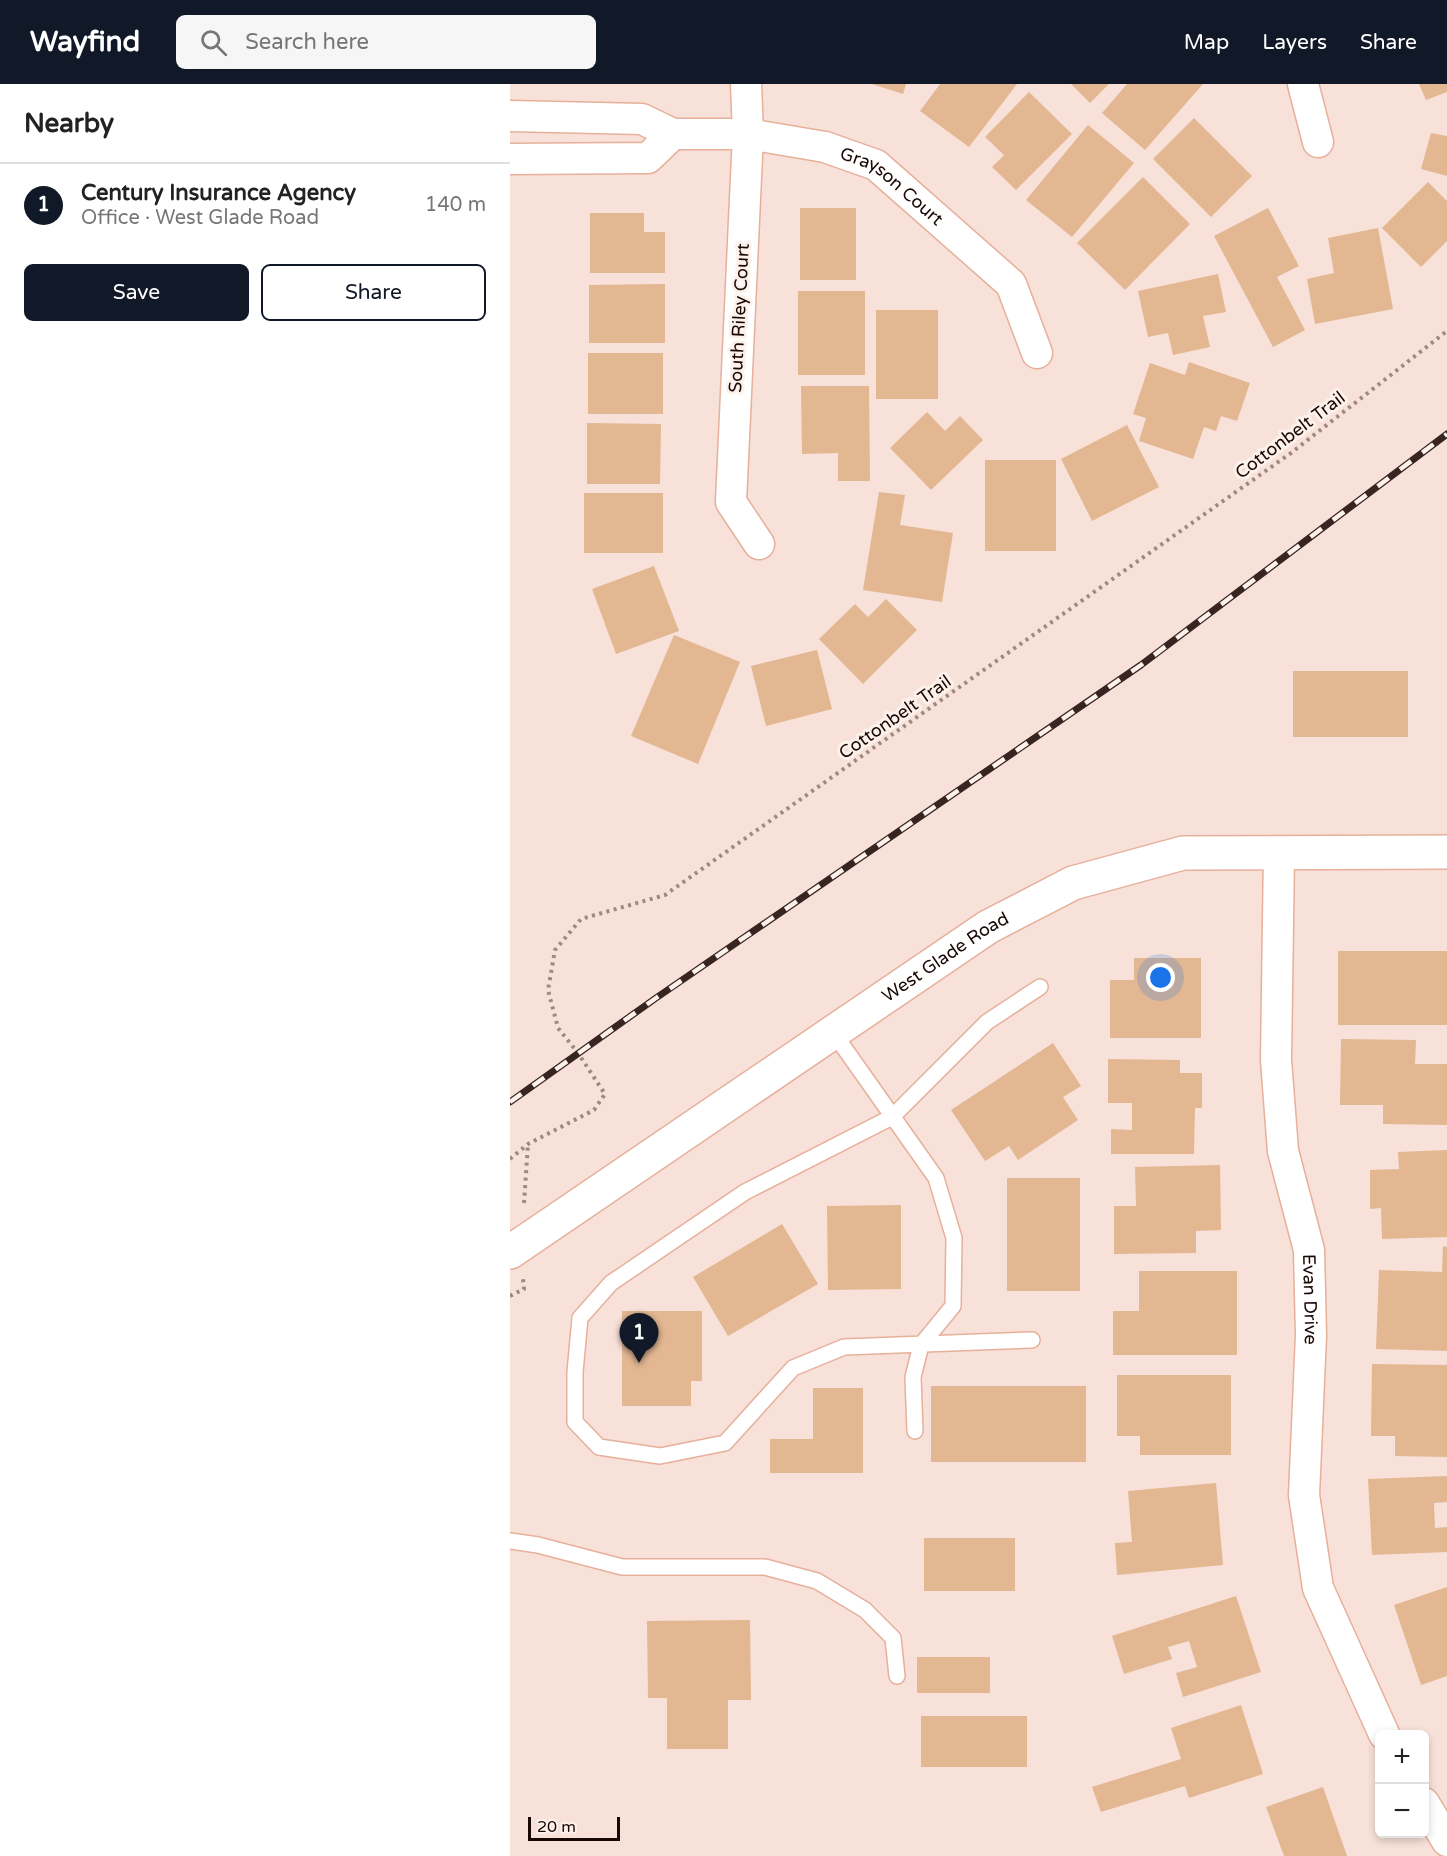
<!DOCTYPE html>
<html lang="en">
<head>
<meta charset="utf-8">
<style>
	:root { --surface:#fff; --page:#f6f6f6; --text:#222; --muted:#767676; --line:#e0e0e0; --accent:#111827 }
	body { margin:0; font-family:"Varela Round",sans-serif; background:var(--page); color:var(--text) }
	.controls { position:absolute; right:18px; bottom:18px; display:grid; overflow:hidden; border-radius:9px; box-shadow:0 3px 9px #0003 }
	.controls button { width:54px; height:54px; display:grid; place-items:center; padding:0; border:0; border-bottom:2px solid var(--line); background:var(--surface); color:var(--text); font:30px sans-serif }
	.scale { position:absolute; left:18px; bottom:15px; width:92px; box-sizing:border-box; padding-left:6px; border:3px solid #190703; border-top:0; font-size:16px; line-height:21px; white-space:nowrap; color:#190703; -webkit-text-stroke:4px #fdf1ec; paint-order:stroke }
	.you { position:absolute; left:651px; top:894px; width:21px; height:21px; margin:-15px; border:4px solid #fff; border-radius:50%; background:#1a73e8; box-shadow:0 0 0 9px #1a73e833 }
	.badge { display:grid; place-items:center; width:39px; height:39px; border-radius:50%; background:var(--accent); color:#fff; font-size:20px; font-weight:700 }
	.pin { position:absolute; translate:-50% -50px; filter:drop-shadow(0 2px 3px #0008) }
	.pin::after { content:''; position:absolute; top:32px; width:21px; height:18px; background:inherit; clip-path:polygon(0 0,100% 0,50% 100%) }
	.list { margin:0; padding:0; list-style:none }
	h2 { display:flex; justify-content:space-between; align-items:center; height:78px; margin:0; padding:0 24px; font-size:26px }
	h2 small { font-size:20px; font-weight:400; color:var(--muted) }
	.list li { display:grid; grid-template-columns:39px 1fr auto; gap:18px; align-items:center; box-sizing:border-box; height:84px; padding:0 24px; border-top:2px solid var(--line) }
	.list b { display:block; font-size:22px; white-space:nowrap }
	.list p { margin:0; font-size:20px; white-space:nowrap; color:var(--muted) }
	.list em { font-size:20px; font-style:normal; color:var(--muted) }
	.actions { display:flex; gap:12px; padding:18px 24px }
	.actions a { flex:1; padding:14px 0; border:2px solid var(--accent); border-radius:9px; text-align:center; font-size:21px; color:var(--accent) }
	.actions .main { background:var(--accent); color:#fff }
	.icon { flex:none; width:33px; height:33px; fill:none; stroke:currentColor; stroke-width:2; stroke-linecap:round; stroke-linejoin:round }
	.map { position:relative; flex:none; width:937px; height:1772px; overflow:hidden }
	header { display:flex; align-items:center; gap:36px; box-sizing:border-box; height:84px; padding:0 30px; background:var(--accent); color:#fff }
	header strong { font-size:28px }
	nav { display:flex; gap:33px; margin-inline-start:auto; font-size:21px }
	.search { width:420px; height:54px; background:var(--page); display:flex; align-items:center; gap:15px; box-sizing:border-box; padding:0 21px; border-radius:9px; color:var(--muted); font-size:22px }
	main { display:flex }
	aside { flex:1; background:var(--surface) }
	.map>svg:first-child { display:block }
</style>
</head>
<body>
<header>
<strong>Wayfind</strong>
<div class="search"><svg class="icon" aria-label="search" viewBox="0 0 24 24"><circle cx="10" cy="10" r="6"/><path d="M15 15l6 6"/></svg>Search here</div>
<nav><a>Map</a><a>Layers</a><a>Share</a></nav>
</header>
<main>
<aside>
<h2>Nearby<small></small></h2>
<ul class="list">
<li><span class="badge">1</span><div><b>Century Insurance Agency</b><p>Office · West Glade Road</p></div><em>140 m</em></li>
</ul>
<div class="actions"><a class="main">Save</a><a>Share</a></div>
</aside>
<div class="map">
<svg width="937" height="1772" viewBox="0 0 937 1772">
	<rect width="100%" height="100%" fill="#f8e1d8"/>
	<path fill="#e2b792" d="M362 0H396L393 10Z
		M430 0H507L459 63 410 27Z
		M561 0H599L580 19Z
		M617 0H693L635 66 592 29Z
		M909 0H937V8L916 16Z
		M519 8 562 50 506 106 482 83 494 71 475 53Z
		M684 34 742 92 701 133 643 75Z
		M578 41 624 79 562 153 516 116Z
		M921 49 937 52V92L911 85Z
		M633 93 680 140 615 206 567 159Z
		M918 98 937 117V157L911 183 872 144Z
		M290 124H346V196H290Z
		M758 124 789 182 767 193 795 246 763 263 704 152Z
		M80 129H134V148H155V189H80Z
		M868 144 883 225 805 240 797 195 824 189 818 154Z
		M708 190 716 228 693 232 700 263 663 271 658 249 638 253 628 207Z
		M155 200V259H79V201Z
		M288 207H355V291H288Z
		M366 226H428V315H366Z
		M78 269H153V330H78Z
		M679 278 740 299 727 337 711 332 706 347 694 343 683 375 629 357 636 334 623 330 640 279 675 291Z
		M291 302H359L360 397H328V369L292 370Z
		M417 328 435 347 450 332 473 356 421 406 380 364Z
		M77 339 151 340 150 400H77Z
		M617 341 649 403 582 437 551 375Z
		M475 376H546V467H475Z
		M369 408 395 411 390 441 443 449 432 518 353 506Z
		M74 409H153V469H74Z
		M144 482 169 547 106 570 82 505Z
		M376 515 407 546 353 600 309 555 345 520 358 533Z
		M164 551 230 578 188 680 121 652Z
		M307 566 322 625 256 642 241 582Z
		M783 587H898V653H783Z
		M828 867H937V941H828Z
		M624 874H691V954H600V896H624Z
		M831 955 906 956 905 980H937V1041L873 1040V1021H830Z
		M543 959 571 1002 553 1013 568 1036 508 1076 499 1062 475 1077 441 1026Z
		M598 975 670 976V989H692V1024H685L684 1070H601V1045L622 1046V1019H598Z
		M937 1066V1153L872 1155 871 1124 860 1125V1086L889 1085 888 1068Z
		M710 1081 711 1146 686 1147V1169L604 1170V1122H626L625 1083Z
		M497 1094H570V1207H497Z
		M391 1121V1205L318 1206 317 1122Z
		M272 1140 308 1200 218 1252 183 1193Z
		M933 1162 937 1163V1267L866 1265 869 1186 932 1188Z
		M629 1187H727V1271H603V1227H629Z
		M112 1227H192V1297H181V1322H112Z
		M862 1280 937 1281V1373L885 1372V1352H861Z
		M607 1291H721V1371H630V1352H607Z
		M421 1302H576V1378H421Z
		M303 1304H353V1389H260V1355H303Z
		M937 1392V1418L924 1419 925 1444 937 1443V1468L862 1471 858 1395Z
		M706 1399 713 1481 607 1491 605 1459 622 1458 618 1407Z
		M414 1454H505V1507H414Z
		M937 1503V1592L911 1601 884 1521Z
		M726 1512 751 1588 673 1613 666 1589 687 1583 679 1557 658 1563 662 1575 614 1590 602 1552Z
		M240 1536 241 1616H218V1665H157V1614H138L137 1537Z
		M407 1573H480V1609H407Z
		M731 1621 753 1690 679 1714 675 1702 591 1728 582 1703 671 1675 661 1644Z
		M411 1632H517V1683H411Z
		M813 1703 837 1772H774L756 1723Z"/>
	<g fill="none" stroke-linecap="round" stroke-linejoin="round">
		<defs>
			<path id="service" d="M323 948 426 1094 444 1154 443 1222 411 1261 403 1293 405 1347
				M522 1256 334 1263 283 1284 215 1359 150 1372 89 1363 65 1338V1288L70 1234 101 1199 235 1108 382 1033 477 938 530 903
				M0 1457 28 1461 112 1483H255L307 1497 355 1526 383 1554 387 1592"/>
			<g id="minor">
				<path d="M236 0 238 50 221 418 249 460"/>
				<path d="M793 0 808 58"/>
				<path id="s1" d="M0 32 132 35 163 50H238L315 63 366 81 501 200 527 269"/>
				<path d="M0 75 138 74 163 50"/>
				<path id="s2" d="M769 769 766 976 773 1067 799 1166 801 1251 794 1411 808 1504 874 1650"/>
				<path d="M914 1719 937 1757"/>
			</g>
			<g id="secondary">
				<path id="s3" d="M0 1168 478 843 563 799 673 769 937 768"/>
			</g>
		</defs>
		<use href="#service" stroke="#e6b09b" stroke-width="18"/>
		<use href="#minor" stroke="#e6b09b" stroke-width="33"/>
		<use href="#secondary" stroke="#e6b09b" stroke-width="36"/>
		<path stroke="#9e8982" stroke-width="4" stroke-dasharray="3 4.5" stroke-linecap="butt" d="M0 1075 18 1060 84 1026 95 1010 68 969 48 944 38 906 45 866 71 835 155 811 781 369 937 247
			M14 1119 18 1060
			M0 1212 14 1205 13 1195"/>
		<use href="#service" stroke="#fff" stroke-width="15"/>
		<use href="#minor" stroke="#fff" stroke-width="30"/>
		<use href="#secondary" stroke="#fff" stroke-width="33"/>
		<defs>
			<path id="rail" d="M0 1018 146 914 631 581 937 350"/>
		</defs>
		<use href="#rail" stroke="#382521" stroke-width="7"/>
		<use href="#rail" stroke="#fdf1ec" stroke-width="4.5" stroke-dasharray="14" stroke-linecap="butt"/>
	</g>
	<g text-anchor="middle" stroke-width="6" stroke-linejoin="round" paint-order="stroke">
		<g font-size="18" fill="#190703" stroke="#fdf1ec">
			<text dy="6" stroke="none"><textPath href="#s1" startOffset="398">Grayson Court</textPath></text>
			<text transform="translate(229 234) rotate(-87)" y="6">South Riley Court</text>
			<text transform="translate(780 351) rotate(-37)" y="6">Cottonbelt Trail</text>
			<text transform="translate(385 633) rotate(-35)" y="6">Cottonbelt Trail</text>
			<text dy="6" stroke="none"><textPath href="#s3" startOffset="526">West Glade Road</textPath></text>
			<text dy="6" stroke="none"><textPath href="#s2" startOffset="450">Evan Drive</textPath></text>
		</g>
	</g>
</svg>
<div class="controls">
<button>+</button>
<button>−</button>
</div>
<div class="scale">20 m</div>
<div class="you"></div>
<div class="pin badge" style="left:129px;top:1279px">1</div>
</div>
</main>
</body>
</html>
